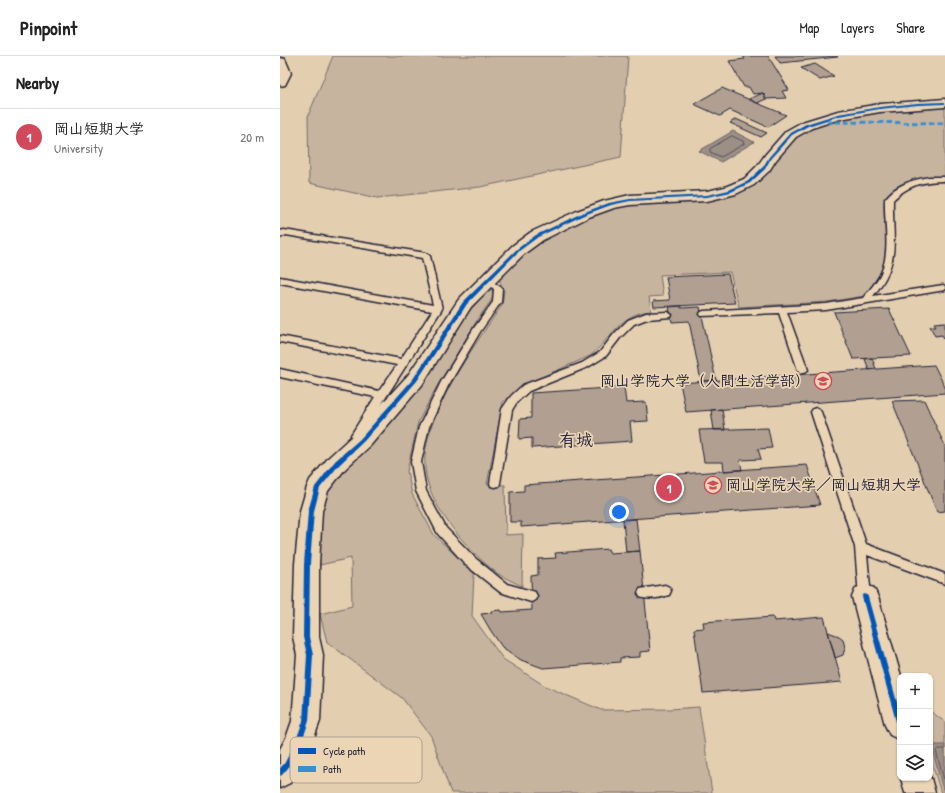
<!DOCTYPE html>
<html lang="en">
<head>
<meta charset="utf-8">
<style>
	:root { --surface:#fff; --page:#f6f6f6; --text:#222; --muted:#767676; --line:#e0e0e0; --accent:#d1495b }
	body { margin:0; font-family:"Patrick Hand","Klee One",sans-serif; background:var(--page); color:var(--text) }
	.controls { position:absolute; right:12px; bottom:12px; display:grid; overflow:hidden; border-radius:8px; box-shadow:0 1px 3px #0004 }
	.controls button { width:36px; height:36px; display:grid; place-items:center; padding:0; border:0; border-bottom:1px solid var(--line); background:var(--surface); color:var(--text); font:20px sans-serif }
	.you { position:absolute; left:339px; top:456px; width:14px; height:14px; margin:-10px; border:3px solid #fff; border-radius:50%; background:#1a73e8; box-shadow:0 0 0 6px #1a73e833 }
	.badge { display:grid; place-items:center; width:26px; height:26px; border-radius:50%; background:var(--accent); color:#fff; font-size:13px; font-weight:700 }
	.pin { position:absolute; translate:-50% -50%; border:2px solid #fff; box-shadow:0 1px 4px #0006 }
	.list { margin:0; padding:0; list-style:none }
	h2 { display:flex; justify-content:space-between; align-items:center; height:52px; margin:0; padding:0 16px; font-size:17px }
	h2 small { font-size:13px; font-weight:400; color:var(--muted) }
	.list li { display:grid; grid-template-columns:26px 1fr auto; gap:12px; align-items:center; box-sizing:border-box; height:56px; padding:0 16px; border-top:1px solid var(--line) }
	.list b { display:block; font-size:15px; white-space:nowrap }
	.list p { margin:0; font-size:13px; white-space:nowrap; color:var(--muted) }
	.list em { font-size:13px; font-style:normal; color:var(--muted) }
	.icon { flex:none; width:22px; height:22px; fill:none; stroke:currentColor; stroke-width:2; stroke-linecap:round; stroke-linejoin:round }
	.map { position:relative; flex:none; width:665px; height:737px; overflow:hidden }
	header { display:flex; align-items:center; gap:24px; box-sizing:border-box; height:56px; padding:0 20px; background:var(--surface); border-bottom:1px solid var(--line) }
	header strong { font-size:19px }
	nav { display:flex; gap:22px; margin-inline-start:auto; font-size:14px }
	main { display:flex }
	aside { flex:1; background:var(--surface) }
	.map>svg:first-child { display:block }
</style>
</head>
<body>
<header>
<strong>Pinpoint</strong>
<nav><a>Map</a><a>Layers</a><a>Share</a></nav>
</header>
<main>
<aside>
<h2>Nearby<small></small></h2>
<ul class="list">
<li><span class="badge">1</span><div><b>岡山短期大学</b><p>University</p></div><em>20 m</em></li>
</ul>
</aside>
<div class="map">
<svg width="665" height="737" viewBox="0 0 665 737">
	<rect width="100%" height="100%" fill="#e3ceaf"/>
	<filter id="ink" filterUnits="userSpaceOnUse"><feTurbulence type="fractalNoise" baseFrequency=".025" numOctaves="2"/><feDisplacementMap in="SourceGraphic" scale="8" xChannelSelector="R" yChannelSelector="G"/><feConvolveMatrix kernelMatrix="1 2 1 2 8 2 1 2 1" color-interpolation-filters="sRGB"/></filter>
	<g filter="url(#ink)">
		<path fill="#c7b49e" stroke="#746b6c" d="M53 0H348L341 101 200 131 97 142 29 127 28 60Z
			M665 49V121C649 120 606 125 604 147 603 163 607 180 606 196 605 214 594 227 584 240L547 246 459 251 450 216 380 219 383 240 369 241 371 255C340 257 331 283 310 300L243 329 223 346 207 428 225 429 226 479 243 478 242 530C234 526 224 522 217 517 201 505 187 490 174 474 160 456 147 435 145 412 140 363 195 289 222 249L224 235 219 223 245 196 264 182 297 165 328 153 354 146 459 136 472 130 493 107 512 81 541 67 586 57Z
			M208 234H213V242L199 261 156 332 138 366 127 415 132 438 154 479 194 517 192 560 223 603 265 630 321 654 390 653 419 651 432 737H171L151 680 122 642 47 586 40 558 72 550 71 502 40 509 38 476 42 435 139 328 187 258Z
			M650 655 665 666V737H661L650 701Z"/>
		<path fill="#9c8f85" stroke="#6b6367" d="M453 75 474 86 441 106 419 95Z
			M651 689H665V737H664Z"/>
		<g fill="none" stroke-linecap="round" stroke-linejoin="round">
			<path stroke="#534e59" stroke-width="1" d="M452 80 463 85 464 88 441 101 430 96V93Z
				M665 693H658L656 695 665 727"/>
		</g>
		<path fill="#b1a091" stroke="#22223b" d="M463 0H488L509 34 502 35 506 42 486 43 483 37 473 38 469 31H464L449 5 465 3Z
			M495 0H557L558 1 500 7Z
			M535 8 554 20 540 24 521 12Z
			M442 32 477 47 506 59 488 71 450 54 440 60 414 48Z
			M483 37 486 43 477 47 469 43Z
			M456 63 487 77 481 81 450 67Z
			M448 218 455 247 374 251 373 245 390 244 386 221Z
			M401 250V252L420 251 436 324 421 325 409 265 392 266 389 251Z
			M609 253 631 300 573 303 554 256Z
			M665 266V284L662 279 655 280 650 270H656L654 267Z
			M592 302 596 313 589 314 585 303Z
			M654 309 665 331V337L406 356 400 327Z
			M344 331 346 347 366 346 368 365 350 366 352 385 252 392V382L239 383 240 363 251 362V337Z
			M644 344 665 390V455L657 456 612 345Z
			M442 353 445 374H434L431 354Z
			M488 372 492 392 478 393 481 403 460 404 462 414 444 415 443 406H424L419 374Z
			M527 409 540 449 241 471V466H230V436L244 435V429Z
			M356 463 360 495 346 496 343 464Z
			M328 493 330 497 360 495 370 595 360 596V601L340 602V606L263 612 241 604 222 591 211 575 201 558 211 557V555L221 554 222 556 252 554 251 520 258 519V503L276 502 275 497Z
			M493 561 494 565 544 561 562 626 423 637 414 573 424 572 423 566Z
			M548 576 559 580 563 583 565 592 563 599 555 602Z"/>
		<g fill="none" stroke-linecap="round" stroke-linejoin="round">
			<defs>
				<path id="lane" d="M649 121H665V125C644 125 628 129 613 144 612 184 622 205 593 240L663 229 665 230V234L546 254 507 256 528 314 523 317 518 314 499 257 421 260 420 258 421 256 424 255 546 248 583 242C589 234 597 226 601 217 611 194 604 167 605 143 616 129 631 124 649 121Z
					M4 174 146 197 150 200 162 253 80 382H72L71 379 95 341 0 321V313L99 335 117 309 0 286V280L121 303 152 255 0 227V221L153 249 142 202 6 179 0 182V175Z
					M207 222 222 232 221 246 200 276 168 330 149 371 141 406 146 435 166 472 195 502 227 528 255 536 257 540 255 544 251 546 220 536 187 510 158 478 136 435 131 406 139 371 161 326 194 272 213 246 214 233 203 225Z
					M388 256 392 259 391 261 367 263 354 268 340 282 326 300 308 311 249 335 237 346 232 354 220 427 219 430 215 431 211 430 210 427 222 353 231 340 243 329 302 307 320 296 334 278 348 264 366 257Z
					M536 352 539 353 541 356 586 488 665 518V528L587 499 591 541 589 545 585 547 581 545 579 541 575 491 531 356 533 353Z
					M385 529 389 531 391 535 389 539C381 542 368 544 360 541L358 537 360 533Z"/>
				<path id="street" d="M665 43V51L600 56 560 63 532 72 516 81 496 104 489 115 474 129 456 138 427 145 350 149 334 152 309 161 263 184 244 198 191 251 142 329 90 390 65 413 48 435 42 455 39 508V581L43 599 40 665 28 699 16 720 10 727 0 732V693L6 682 12 665 17 599 13 581 15 508 20 455 27 431 30 424 49 401 74 378 128 319 179 243 232 190 251 176 297 155 324 145 350 139 427 135 445 131 464 123 478 109 485 99 506 75 522 66 558 55 600 48Z"/>
				<path id="secondary" d="M0 2 5 3 11 17 5 29 0 30Z
					M585 529 594 532 598 541 621 620 620 684 610 679 605 669 572 541 576 532Z
					M650 719 655 737H625L621 722H650Z"/>
			</defs>
			<use href="#lane" stroke="#22223b" stroke-width="3"/>
			<use href="#street" stroke="#22223b" stroke-width="3"/>
			<use href="#secondary" stroke="#22223b" stroke-width="3"/>
			<use href="#lane" fill="#ebd5b4" fill-rule="evenodd"/>
			<use href="#street" fill="#ebd5b4" fill-rule="evenodd"/>
			<use href="#secondary" fill="#ebd5b4" fill-rule="evenodd"/>
			<path stroke="#398ed0" stroke-width="3" stroke-dasharray="5.5 3" stroke-linecap="butt" d="M547 66 665 67"/>
			<defs>
				<path id="cycleway" d="M665 46V48L638 49 600 53 559 60 528 70 512 79 491 102 485 113 470 127 451 136 427 141 350 145 331 149 304 159 258 181 239 195 187 248 137 325 84 385 59 409 40 432 34 455 30 508 29 581 33 599 29 665 20 691 8 712 2 719 0 720V712L4 708 15 687 23 665 27 599 23 581 24 508 28 455 35 431 55 405 80 383 133 323 183 246 237 193 256 179 302 157 329 147 350 143 427 139 449 134 468 125 483 111 489 101 510 77 526 68 558 58 600 51 638 47Z
					M585 538 587 539 588 541 620 657V672L618 671 617 669 582 541 583 539Z"/>
			</defs>
			<use href="#cycleway" stroke="#ebd5b4" stroke-width="3"/>
			<use href="#cycleway" fill="#0057b8" fill-rule="evenodd"/>
		</g>
	</g>
	<defs>
		<symbol id="university-ring" viewBox="-11 -11 22 22"><circle r="9.5" fill="#ebd5b4" stroke="#d1495b" stroke-width="1.5"/><path d="M0-5L7-2L0 1L-7-2ZM-4 1L0 2.5L4 1V4Q0 6-4 4Z" fill="#d1495b"/></symbol>
	</defs>
	<g fill-rule="evenodd">
		<use href="#university-ring" x="533" y="315" width="20" height="20"/>
		<use href="#university-ring" x="423" y="419" width="20" height="20"/>
	</g>
	<g text-anchor="middle" stroke-width="3.5" stroke-linejoin="round" paint-order="stroke">
		<g font-size="15" font-weight="bold" fill="#22223b" stroke="#ebd5b4" text-anchor="end">
			<text x="530" y="330">岡山学院大学（人間生活学部）</text>
			<text x="446" y="434" text-anchor="start">岡山学院大学／岡山短期大学</text>
		</g>
		<g font-size="17" font-weight="bold" fill="#22223b" stroke="#ebd5b4">
			<text x="296" y="390">有城</text>
		</g>
	</g>
	<rect x="10" y="681" width="132" height="46" rx="6" fill="#ebd5b4" stroke="#af9f90" stroke-width="1"/>
	<rect x="18" y="692" width="18" height="6" fill="#0057b8"/>
	<rect x="18" y="710" width="18" height="6" fill="#398ed0"/>
	<g font-size="11" fill="#22223b">
		<text x="43" y="699">Cycle path</text>
		<text x="43" y="717">Path</text>
	</g>
</svg>
<div class="controls">
<button>+</button>
<button>−</button>
<button><svg class="icon" aria-label="layers" viewBox="0 0 24 24"><path d="M12 4l9 5-9 5-9-5zM3 14l9 5 9-5"/></svg></button>
</div>
<div class="you"></div>
<div class="pin badge" style="left:389px;top:432px">1</div>
</div>
</main>
</body>
</html>
